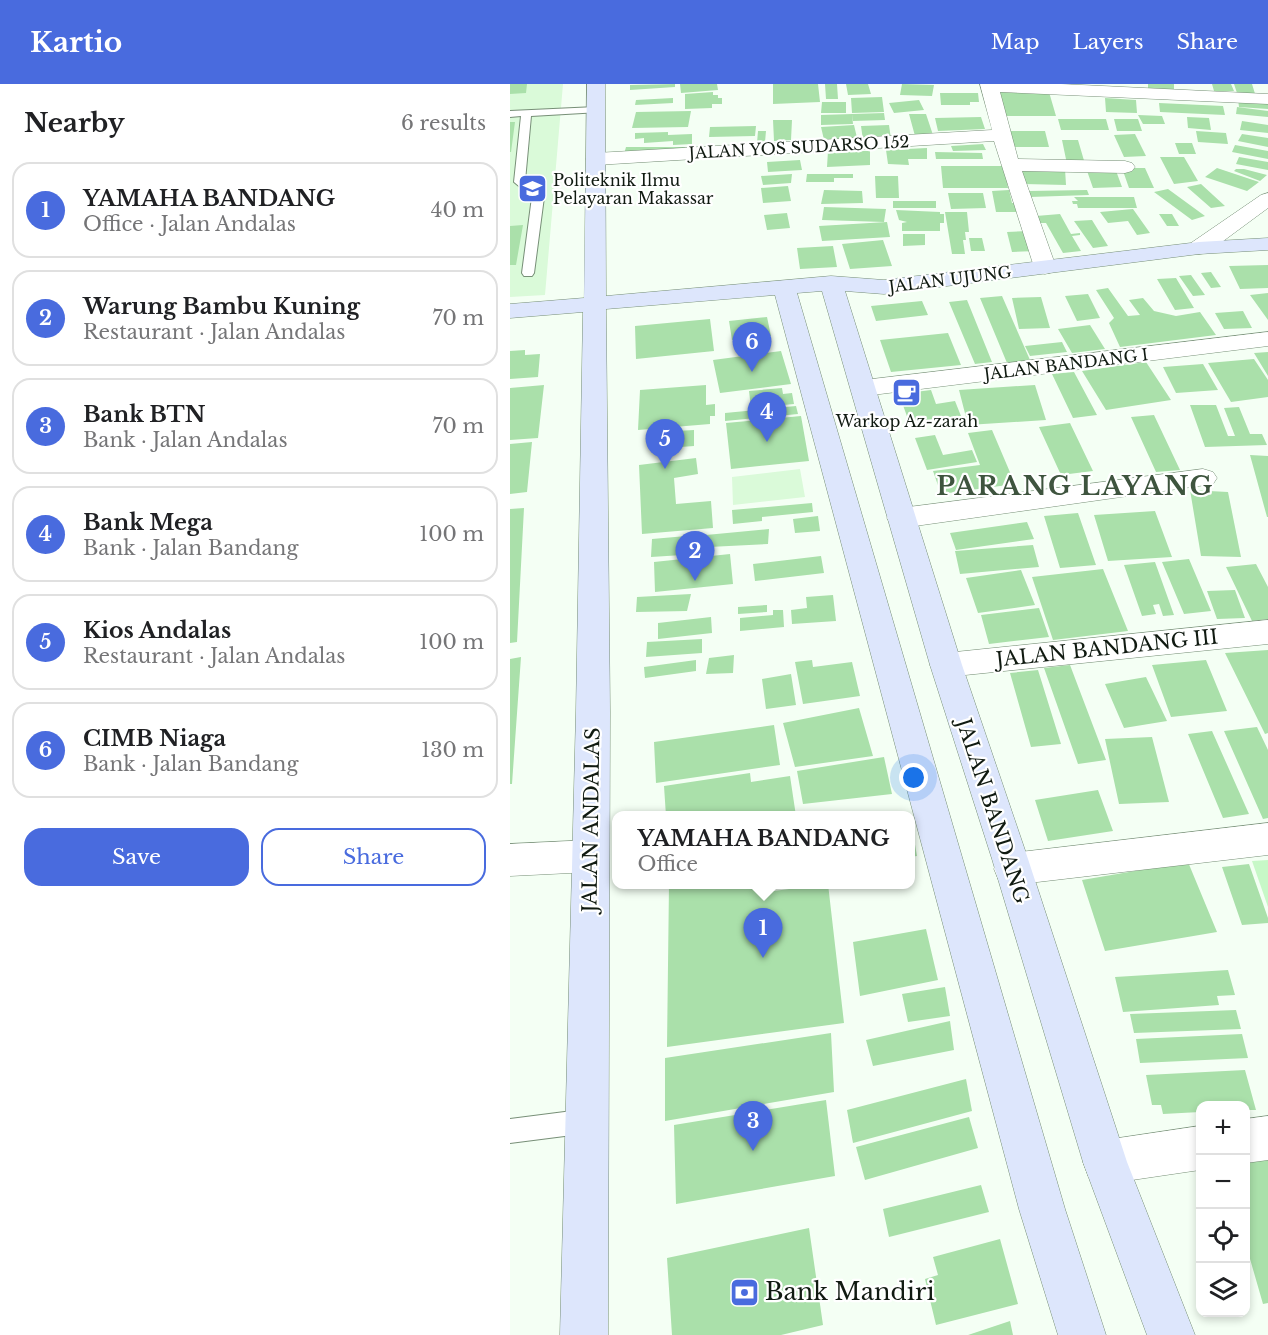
<!DOCTYPE html>
<html lang="en">
<head>
<meta charset="utf-8">
<style>
	:root { --surface:#fff; --page:#f2f2f2; --text:#202124; --muted:#757577; --line:#e0e0e0; --accent:#496bde }
	body { margin:0; font-family:"Libre Baskerville",serif; background:var(--page); color:var(--text) }
	.controls { position:absolute; right:18px; bottom:18px; display:grid; overflow:hidden; border-radius:12px; box-shadow:0 3px 9px #0003 }
	.controls button { width:54px; height:54px; display:grid; place-items:center; padding:0; border:0; border-bottom:2px solid var(--line); background:var(--surface); color:var(--text); font:30px sans-serif }
	.you { position:absolute; left:404px; top:694px; width:21px; height:21px; margin:-15px; border:4px solid #fff; border-radius:50%; background:#1a73e8; box-shadow:0 0 0 9px #1a73e833 }
	.badge { display:grid; place-items:center; width:39px; height:39px; border-radius:50%; background:var(--accent); color:#fff; font-size:20px; font-weight:700 }
	.pin { position:absolute; translate:-50% -50px; filter:drop-shadow(0 2px 3px #0008) }
	.pin::after { content:''; position:absolute; top:32px; width:21px; height:18px; background:inherit; clip-path:polygon(0 0,100% 0,50% 100%) }
	.popup { position:absolute; left:102px; top:727px; width:303px; height:78px; box-sizing:border-box; display:grid; place-content:center; border-radius:12px; background:var(--surface); filter:drop-shadow(0 2px 4px #0005); font-size:20px; white-space:nowrap; color:var(--muted) }
	.popup b { font-size:22px; color:var(--text) }
	.popup::after { content:''; position:absolute; left:50%; top:100%; margin-left:-12px; border:12px solid transparent; border-top-color:var(--surface) }
	.list { margin:0; padding:0; list-style:none }
	h2 { display:flex; justify-content:space-between; align-items:center; height:78px; margin:0; padding:0 24px; font-size:26px }
	h2 small { font-size:20px; font-weight:400; color:var(--muted) }
	.list li { display:grid; grid-template-columns:39px 1fr auto; gap:18px; align-items:center; box-sizing:border-box; height:96px; margin:0 12px 12px; padding:0 12px; border:2px solid var(--line); border-radius:18px }
	.list b { display:block; font-size:22px; white-space:nowrap }
	.list p { margin:0; font-size:20px; white-space:nowrap; color:var(--muted) }
	.list em { font-size:20px; font-style:normal; color:var(--muted) }
	.actions { display:flex; gap:12px; padding:18px 24px }
	.actions a { flex:1; padding:14px 0; border:2px solid var(--accent); border-radius:18px; text-align:center; font-size:21px; color:var(--accent) }
	.actions .main { background:var(--accent); color:#fff }
	.icon { flex:none; width:33px; height:33px; fill:none; stroke:currentColor; stroke-width:2; stroke-linecap:round; stroke-linejoin:round }
	.map { position:relative; flex:none; width:758px; height:1251px; overflow:hidden }
	header { display:flex; align-items:center; gap:36px; box-sizing:border-box; height:84px; padding:0 30px; background:var(--accent); color:#fff }
	header strong { font-size:28px }
	nav { display:flex; gap:33px; margin-inline-start:auto; font-size:21px }
	main { display:flex }
	aside { flex:1; background:var(--surface) }
	.map>svg:first-child { display:block }
</style>
</head>
<body>
<header>
<strong>Kartio</strong>
<nav><a>Map</a><a>Layers</a><a>Share</a></nav>
</header>
<main>
<aside>
<h2>Nearby<small>6 results</small></h2>
<ul class="list">
<li><span class="badge">1</span><div><b>YAMAHA BANDANG</b><p>Office · Jalan Andalas</p></div><em>40 m</em></li>
<li><span class="badge">2</span><div><b>Warung Bambu Kuning</b><p>Restaurant · Jalan Andalas</p></div><em>70 m</em></li>
<li><span class="badge">3</span><div><b>Bank BTN</b><p>Bank · Jalan Andalas</p></div><em>70 m</em></li>
<li><span class="badge">4</span><div><b>Bank Mega</b><p>Bank · Jalan Bandang</p></div><em>100 m</em></li>
<li><span class="badge">5</span><div><b>Kios Andalas</b><p>Restaurant · Jalan Andalas</p></div><em>100 m</em></li>
<li><span class="badge">6</span><div><b>CIMB Niaga</b><p>Bank · Jalan Bandang</p></div><em>130 m</em></li>
</ul>
<div class="actions"><a class="main">Save</a><a>Share</a></div>
</aside>
<div class="map">
<svg width="758" height="1251" viewBox="0 0 758 1251">
	<rect width="100%" height="100%" fill="#f4fff4"/>
	<path fill="#dafad9" d="M0 0H53L35 211 0 213Z
		M290 385 295 413 223 421 222 393Z"/>
	<path fill="#c7f8c7" d="M758 776V823L742 777Z"/>
	<path fill="#aae0aa" d="M0 0H17L16 9 0 10Z
		M165 0V3L120 6V1Z
		M170 0H207L208 6 171 9Z
		M263 0H308L310 18 263 20Z
		M315 0H327L328 15H316Z
		M336 0H358L361 10 338 11Z
		M392 0 424 1 422 12 390 11Z
		M638 0H664V7L638 6Z
		M702 0H721L724 7H704Z
		M724 0H742L746 13 728 12Z
		M203 8V11H208V14H212V20H202V24L175 25V10Z
		M486 8H539L546 32H490Z
		M430 9H468L469 18H460V21H431Z
		M372 13 374 28 342 29 341 14Z
		M163 14V19L125 21 126 16Z
		M595 14 626 16 627 29 596 28Z
		M728 15 758 18V25L729 23Z
		M409 16 414 26 384 29 379 19Z
		M312 18H336V29H311Z
		M649 19 713 22 715 31 650 28Z
		M727 23 758 27V33L726 30Z
		M181 27 178 43 122 44 126 28Z
		M374 29 375 36 343 37 342 30 343 40 311 41V31Z
		M399 30H416L423 51 405 52Z
		M628 31 652 32 655 40H633Z
		M471 33 475 45 428 47 425 34Z
		M677 33 699 34 701 46 678 44Z
		M548 35H596L599 46H551Z
		M604 35H628L632 47H607Z
		M263 36H282L281 56 264 57Z
		M732 37 758 41V49L730 46Z
		M0 38H5L1 68H0Z
		M344 41 348 58 315 60 311 43Z
		M379 41 381 55 353 56 351 42Z
		M246 42 245 52 199 53 200 43Z
		M248 47H256L255 58 247 59Z
		M500 47H535L539 63H503Z
		M686 47 716 49 718 60 688 58Z
		M158 48V51L182 50V60L163 61V57L134 59V54L125 55V49Z
		M625 50 636 72 614 73 604 51Z
		M732 50 758 54V63L728 57Z
		M552 56H568L575 80H557Z
		M665 59H682L686 70H669Z
		M473 60 476 66 443 67 441 62Z
		M725 61 758 67V75L722 68Z
		M116 63H175L173 70H114Z
		M417 64V75H398L399 81 378 80 376 66Z
		M318 67H360V81L317 83Z
		M425 68 472 69 473 75H426Z
		M650 73H674L688 97 664 100Z
		M729 73 758 78V86L726 80Z
		M290 76 292 86 258 88 257 78Z
		M431 82H495L498 104H433Z
		M510 84 555 85 556 101 514 100Z
		M576 84H605L612 103 583 104Z
		M612 84H635L644 104H619Z
		M707 84 749 98 737 107 695 93Z
		M726 85H734L757 91 750 97 724 87Z
		M282 90 281 99 253 101 251 92Z
		M297 90H343V94H324V98H296Z
		M365 92H388L389 114H366Z
		M691 100 715 122 701 124 677 103Z
		M278 102 281 117 253 119 251 104Z
		M658 105 695 132 682 136 644 108Z
		M314 106 352 107 353 119 311 120Z
		M499 106 502 119H511L513 128H486L482 107Z
		M577 106 579 111 520 113 519 107Z
		M438 109H473L476 124 441 125Z
		M564 113H624L627 124H568L567 120H563L562 117H568Z
		M383 117H426V124H383Z
		M314 123 376 125 374 138 312 136Z
		M623 125 640 149 627 151 618 137 598 139 590 128Z
		M386 126 430 128V130H434V139H430V147H392V139L397 138 389 136Z
		M435 128H457L459 148H455L456 156H453L455 170H442Z
		M277 129 280 144 257 146 254 131Z
		M550 130 561 150 570 149V151L562 152 571 167 553 169 536 139H530L526 132Z
		M649 130H662L669 142H657Z
		M582 136 598 162 583 164 564 137Z
		M377 138 380 153 312 157 309 142Z
		M13 141 6 181H0V142Z
		M520 147 526 167 502 168 497 148Z
		M393 150H415V161L393 162Z
		M459 154H472L475 167H461Z
		M373 156 382 182 340 185 332 160Z
		M323 162 327 183 290 185 287 164Z
		M758 181V204L730 205 719 182Z
		M701 188 711 203 701 204 691 189Z
		M681 191 695 211 683 212 669 192Z
		M666 194 684 224 665 226 647 195Z
		M598 204 618 232 630 231 619 216 633 214 644 227 666 232 690 228 706 251 610 263 599 239 604 234 586 206Z
		M758 209V236L740 211Z
		M578 210 590 234 567 237 555 212Z
		M492 212 520 276 497 279 470 214Z
		M531 213 540 244 509 245 502 214Z
		M457 216 482 278 465 280 439 218Z
		M412 217 418 231 366 237 361 222Z
		M733 227 742 244 714 245 705 229Z
		M257 233 261 252 222 256 219 237Z
		M200 235 204 267 126 275 125 242Z
		M580 241 595 265 562 269 548 245Z
		M438 249 451 281 381 288 370 256Z
		M552 258 557 268 520 272 515 262Z
		M15 266V271L30 270 28 293 0 295V267Z
		M271 267 281 300 210 309 203 276Z
		M758 268V292L744 269Z
		M744 275 758 296V313L721 318 698 279Z
		M636 278 661 316 596 326 572 287Z
		M693 280 708 306 666 309 653 283Z
		M564 288 587 331 563 334 542 290Z
		M34 301 28 354 0 356V304Z
		M196 301V321L205 320V332H200V340L128 346 130 306Z
		M525 301 536 336 458 341 449 306Z
		M272 304 273 310 282 309 284 320 241 324 239 307Z
		M421 306 426 320 445 317 451 332 399 338 389 310Z
		M680 321H706L718 352H725L714 324 729 323 740 350H752L757 361 695 363Z
		M286 322 288 330 215 337V329Z
		M644 331 670 386 646 388 621 333Z
		M291 332 299 377 221 385 216 339Z
		M560 339 583 387 551 391 529 343Z
		M184 346V362L144 365V357H148V348Z
		M482 346 505 400 431 410 423 387 470 381 458 349Z
		M425 351 433 371 462 366 467 378 417 386 405 354Z
		M22 358 17 408 0 410V360Z
		M740 371 758 372V433H757Z
		M186 374 188 390 164 394 166 420 201 417 203 444 132 450 129 381Z
		M680 406 718 408 731 473 691 472Z
		M302 419 303 428 252 433V437L223 440 222 426Z
		M14 424 7 558 0 559V425Z
		M645 427 662 473 598 477 584 431Z
		M568 429 586 481 550 484 534 432Z
		M308 432 310 447 285 449 283 435Z
		M517 438 524 455 446 466 440 449Z
		M259 445 258 460 199 463 196 451Z
		M188 451V470L141 473 142 455Z
		M523 461 529 483 450 490 445 467Z
		M220 470 223 500 145 508 144 478Z
		M311 472 314 489 245 497 243 480Z
		M679 475 701 527 674 530 652 478Z
		M645 478 664 531 653 532 649 520 643 521 646 530 632 532 614 481Z
		M746 480 758 503V535L742 537 716 483Z
		M593 485 618 547 543 556 522 493Z
		M511 486 525 521 468 529 456 494Z
		M725 506 735 534 707 535 697 507Z
		M181 510 177 527 126 528 127 513Z
		M323 511 326 537 282 540 281 526 297 524 296 513Z
		M257 521V528L228 530V523Z
		M529 524 539 553 479 560 471 531Z
		M263 526H273L274 543 230 547V534L263 531Z
		M201 533 202 549 148 555V539Z
		M192 555V569L136 573 137 558Z
		M758 566V649L755 650 715 569Z
		M224 571 223 589 196 590 199 574Z
		M11 573 2 700H0V575Z
		M186 576V587L135 594 134 583Z
		M302 576 303 583 342 578 350 612 293 620 285 578Z
		M696 576 717 627 661 633 642 581Z
		M560 581 596 676 568 680 534 584Z
		M528 586 551 660 521 663 500 589Z
		M281 590 286 621 256 625 252 595Z
		M636 593 657 637 614 644 595 600Z
		M349 624 363 672 285 683 273 639Z
		M264 641 270 681 146 699 144 658Z
		M747 643 758 666V734L753 735 714 647Z
		M702 647 739 730 713 734 678 650Z
		M642 653 659 718 609 720 595 655Z
		M374 673 382 710 293 720 287 687Z
		M240 689 241 698 280 692 286 732H156L154 702Z
		M588 706 603 747 538 757 525 716Z
		M403 749 407 772 400 773V750Z
		M678 778 707 848 595 867 572 796Z
		M739 780 758 834V839L732 841 712 783Z
		M159 800H248V809L318 800 334 939 157 963Z
		M416 845 428 896 350 912 343 858Z
		M718 886 725 911 707 912 709 921 613 928 605 893Z
		M435 903 440 932 398 938 392 910Z
		M726 926 731 945 624 949 620 930Z
		M440 937 444 966 363 982 356 956Z
		M321 949 324 1008 155 1037V974Z
		M732 950 738 974 630 979 626 955Z
		M735 986 746 1026H736V1022H690V1028L653 1030 651 1021H642L636 991Z
		M456 995 462 1027 343 1059 337 1026Z
		M316 1016 325 1092 166 1120 164 1041Z
		M459 1033 468 1064 355 1096 346 1063Z
		M758 1075V1219L753 1220 736 1161V1078Z
		M471 1101 479 1128 379 1153 373 1125Z
		M299 1144 313 1241 271 1251H162L157 1174Z
		M490 1155 508 1220 426 1241 415 1195 428 1191 423 1173Z
		M500 1237 503 1251H458Z"/>
	<g fill="none" stroke-linecap="round" stroke-linejoin="round">
		<defs>
			<path id="lane" d="M86 23 91 26 90 28 21 32 15 97 30 107 34 113 24 189 22 192H14L12 189 22 113 4 98 11 32 0 33V27Z
				M78 1025 86 1029 90 1037 86 1045 78 1049 0 1059V1035Z"/>
			<path id="street" d="M470 0H551L758 10V20L490 8 508 75 615 77 622 79 625 83 622 87 615 89 512 87 546 183 543 188 535 190 527 188 524 183 484 57 86 81 79 79 76 75 79 71 86 69 482 46Z
				M758 109V124L697 169 689 170 681 169 678 164 681 159 751 111Z
				M758 248V262L354 312 345 309 341 304 345 299 354 296Z
				M693 385 703 388 707 394 703 400 391 444 381 441 377 434 381 427 391 424Z
				M758 536V560L436 593 425 590 420 581 425 572 436 569Z
				M758 739V771L502 801 489 797 484 785 489 773 502 769Z
				M81 756 94 761 99 772 94 783 81 788 0 792V760Z
				M758 1032V1076L736 1079V1035Z
				M690 1042V1086L595 1100 579 1094 573 1078 579 1062 595 1056Z"/>
			<path id="secondary" d="M77 0H95L96 212 321 192 374 196 689 158 758 154V166L689 170 374 210 335 207 452 581 518 775 617 1078 685 1251H637L573 1078 482 775 420 581 312 207 287 209 555 1125 596 1251H548L509 1125 265 211 96 225 100 628 98 1251H50L66 628 73 228 0 234V220L74 214Z"/>
		</defs>
		<use href="#lane" stroke="#778f77" stroke-width="2"/>
		<use href="#street" stroke="#778f77" stroke-width="1"/>
		<use href="#secondary" stroke="#778f77" stroke-width="1"/>
		<use href="#lane" fill="#fff" fill-rule="evenodd"/>
		<use href="#street" fill="#fff" fill-rule="evenodd"/>
		<use href="#secondary" fill="#dde6fc" fill-rule="evenodd"/>
	</g>
	<defs>
		<symbol id="university-square" viewBox="-11 -11 22 22"><rect x="-9" y="-9" width="18" height="18" rx="4" fill="#496bde" stroke="#fff"/><path d="M0-5L7-2L0 1L-7-2ZM-4 1L0 2.5L4 1V4Q0 6-4 4Z" fill="#fff"/></symbol>
		<symbol id="cafe-square" viewBox="-11 -11 22 22"><rect x="-9" y="-9" width="18" height="18" rx="4" fill="#496bde" stroke="#fff"/><path d="M-5.5-4.5H6V0H3Q3 3.5 0 3.5H-2.5Q-5.5 3.5-5.5 0ZM3-3.2v2h1.7v-2ZM-6 4.5H4V6H-6Z" fill="#fff"/></symbol>
		<symbol id="bank-square" viewBox="-11 -11 22 22"><rect x="-9" y="-9" width="18" height="18" rx="4" fill="#496bde" stroke="#fff"/><path d="M-6-4H6V4H-6ZM0-2.3a2.3 2.3 0 1 0 0 4.6a2.3 2.3 0 1 0 0-4.6Z" fill="#fff"/></symbol>
	</defs>
	<g fill-rule="evenodd">
		<use href="#university-square" x="6" y="88" width="33" height="33"/>
		<use href="#cafe-square" x="380" y="292" width="33" height="33"/>
		<use href="#bank-square" x="218" y="1192" width="33" height="33"/>
	</g>
	<g text-anchor="middle" stroke-width="4.5" stroke-linejoin="round" paint-order="stroke">
		<g font-size="16" fill="#101a11" stroke="#fff">
			<text transform="translate(289 63) rotate(-3)" y="6">JALAN YOS SUDARSO 152</text>
			<text transform="translate(440 195) rotate(-7)" y="6">JALAN UJUNG</text>
			<text transform="translate(556 280) rotate(-7)" y="6">JALAN BANDANG I</text>
		</g>
		<g font-size="16" fill="#101a11" stroke="#fff" text-anchor="start">
			<text x="43" y="102">Politeknik Ilmu<tspan x="43" dy="18">Pelayaran Makassar</tspan></text>
			<text x="397" y="343" text-anchor="middle">Warkop Az-zarah</text>
		</g>
		<g font-size="20" fill="#101a11" stroke="#fff">
			<text transform="translate(597 564) rotate(-6)" y="7">JALAN BANDANG III</text>
			<text transform="translate(483 727) rotate(72)" y="7">JALAN BANDANG</text>
			<text transform="translate(81 736) rotate(-89)" y="7">JALAN ANDALAS</text>
		</g>
		<g font-size="24" fill="#101a11" stroke="#fff" text-anchor="start">
			<text x="255" y="1216">Bank Mandiri</text>
		</g>
		<g font-size="26" font-weight="bold" letter-spacing="1.5" fill="#3e543e" stroke="#fff">
			<text x="565" y="411">PARANG LAYANG</text>
		</g>
	</g>
</svg>
<div class="controls">
<button>+</button>
<button>−</button>
<button><svg class="icon" aria-label="locate" viewBox="0 0 24 24"><circle cx="12" cy="12" r="6"/><path d="M12 2v4M12 18v4M2 12h4M18 12h4"/></svg></button>
<button><svg class="icon" aria-label="layers" viewBox="0 0 24 24"><path d="M12 4l9 5-9 5-9-5zM3 14l9 5 9-5"/></svg></button>
</div>
<div class="you"></div>
<div class="pin badge" style="left:253px;top:874px">1</div>
<div class="popup"><b>YAMAHA BANDANG</b>Office</div>
<div class="pin badge" style="left:185px;top:497px">2</div>
<div class="pin badge" style="left:243px;top:1067px">3</div>
<div class="pin badge" style="left:257px;top:358px">4</div>
<div class="pin badge" style="left:155px;top:385px">5</div>
<div class="pin badge" style="left:242px;top:288px">6</div>
</div>
</main>
</body>
</html>
